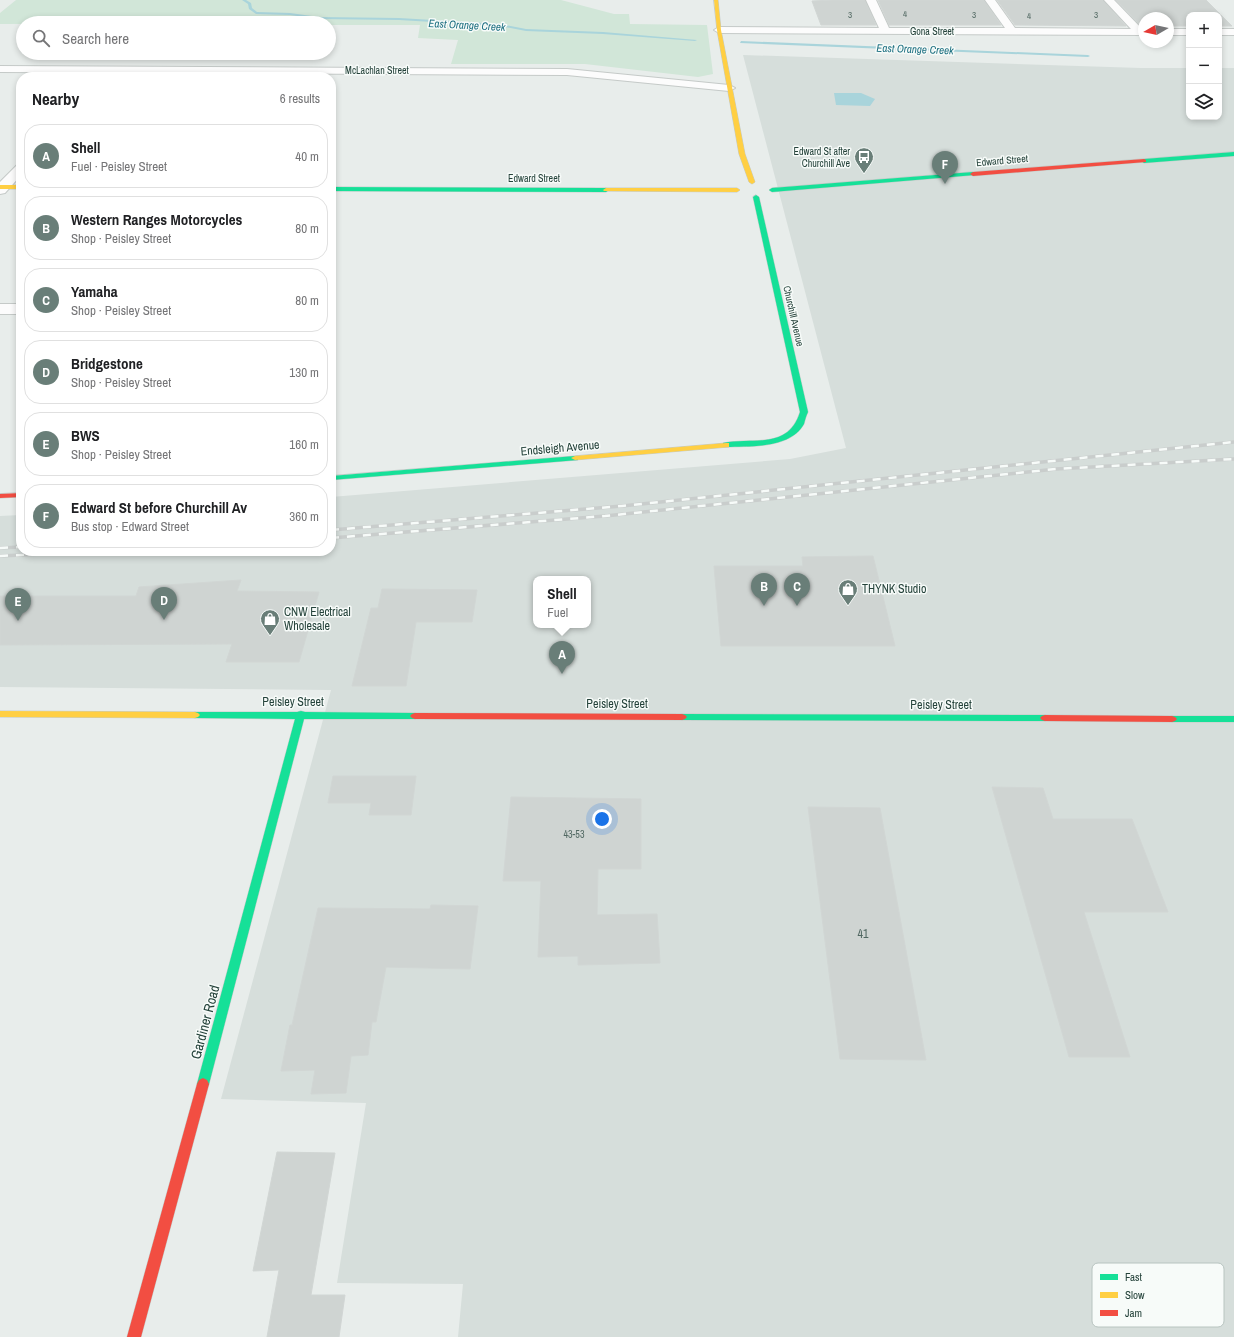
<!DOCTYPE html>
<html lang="en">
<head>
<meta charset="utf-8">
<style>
	:root { --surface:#fff; --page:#f6f6f6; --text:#202124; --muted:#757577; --line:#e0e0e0; --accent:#697e78 }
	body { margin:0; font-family:"Archivo Narrow",sans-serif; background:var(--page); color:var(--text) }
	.controls { position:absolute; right:12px; top:12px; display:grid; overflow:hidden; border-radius:8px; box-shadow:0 2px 6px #0003 }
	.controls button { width:36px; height:36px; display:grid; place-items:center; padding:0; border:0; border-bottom:1px solid var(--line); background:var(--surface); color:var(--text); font:20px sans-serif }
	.compass { position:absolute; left:1138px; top:12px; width:36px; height:36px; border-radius:50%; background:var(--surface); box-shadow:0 2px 6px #0003; rotate:261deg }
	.you { position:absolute; left:602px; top:819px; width:14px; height:14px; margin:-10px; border:3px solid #fff; border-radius:50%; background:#1a73e8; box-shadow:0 0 0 6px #1a73e833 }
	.badge { display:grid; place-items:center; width:26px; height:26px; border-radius:50%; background:var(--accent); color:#fff; font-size:13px; font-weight:700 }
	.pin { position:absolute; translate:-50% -33px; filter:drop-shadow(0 1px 2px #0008) }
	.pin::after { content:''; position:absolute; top:21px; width:14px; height:12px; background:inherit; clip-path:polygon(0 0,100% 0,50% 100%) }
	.popup { position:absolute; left:533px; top:576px; width:58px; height:52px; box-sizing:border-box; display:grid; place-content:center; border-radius:8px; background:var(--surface); filter:drop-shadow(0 1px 3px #0005); font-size:13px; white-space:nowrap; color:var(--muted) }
	.popup b { font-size:15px; color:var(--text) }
	.popup::after { content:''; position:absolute; left:50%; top:100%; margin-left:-8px; border:8px solid transparent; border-top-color:var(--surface) }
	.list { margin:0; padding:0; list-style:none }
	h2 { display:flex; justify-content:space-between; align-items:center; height:52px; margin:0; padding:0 16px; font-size:17px }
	h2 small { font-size:13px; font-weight:400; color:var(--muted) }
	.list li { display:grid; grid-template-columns:26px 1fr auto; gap:12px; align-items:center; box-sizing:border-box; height:64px; margin:0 8px 8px; padding:0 8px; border:1px solid var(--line); border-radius:16px }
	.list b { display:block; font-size:15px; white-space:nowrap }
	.list p { margin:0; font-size:13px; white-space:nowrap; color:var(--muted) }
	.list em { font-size:13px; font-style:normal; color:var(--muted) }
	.icon { flex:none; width:22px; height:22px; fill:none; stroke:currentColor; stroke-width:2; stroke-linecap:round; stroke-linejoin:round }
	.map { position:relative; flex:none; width:1234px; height:1337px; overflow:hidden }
	.search { position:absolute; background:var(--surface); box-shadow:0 2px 6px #0003; left:16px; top:16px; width:320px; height:44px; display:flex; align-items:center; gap:10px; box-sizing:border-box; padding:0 14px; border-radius:22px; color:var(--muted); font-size:15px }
	.panel { position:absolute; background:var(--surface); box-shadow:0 2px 6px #0003; left:16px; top:72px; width:320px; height:484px; border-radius:16px }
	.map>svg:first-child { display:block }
</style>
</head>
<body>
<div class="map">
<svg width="1234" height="1337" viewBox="0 0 1234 1337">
	<rect width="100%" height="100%" fill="#e8edeb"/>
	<path fill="#d6dedb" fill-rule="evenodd" d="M743 55 1141 68H1189V117H1219V68H1234V1337H458L463 1284 337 1283 366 1103 221 1099 331 690 0 687V516L21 515V551H331V497L790 459 846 448ZM536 579H588V625H536Z"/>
	<path fill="#d1e6d8" d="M16 0H561L614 14H629L630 24 707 25 713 74 698 77 585 64H451L458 40 418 38 420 25H329V23L0 24V13Z"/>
	<path fill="#a9d4db" d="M834 93H861L875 99 870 106 836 105Z"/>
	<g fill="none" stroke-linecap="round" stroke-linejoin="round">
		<path fill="#a9d4db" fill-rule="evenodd" d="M242 0H246L251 3 252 8 257 12 290 13 319 17 399 18 500 24 526 29 603 32 697 40 695 41 603 34 526 31 500 26 399 20 319 19 290 15 256 14 249 9 248 4Z
			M741 41 1088 55 1090 56 1088 57 740 43Z"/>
	</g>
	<path fill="#cfd4d2" stroke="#d1d6d4" d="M832 0H865L876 25H821L812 1Z
		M878 0H984L1001 25H889Z
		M997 0H1103L1126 26 1015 25Z
		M1116 0H1206L1232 26H1219V15H1189V26H1168V18H1144V26H1141Z
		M873 556 895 646H721L714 566H803L802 557Z
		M241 580 237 591 319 592 299 662H226L232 644 0 645V596H136L139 587Z
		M382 589 477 590 472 622H416L406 686H352L371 608H378Z
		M333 776H416L411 815H369L371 803H328Z
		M992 787 1043 788 1053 819H1132L1168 912H1084L1130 1057H1069Z
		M511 797 641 799V869H598L597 915 657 914 660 963 578 965V956L538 957 541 881H503Z
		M808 807 880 808 926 1060 840 1059Z
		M431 905 478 906 470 969 386 967 376 1022H372L368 1055 351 1056 346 1093 311 1094 315 1070 281 1071 290 1025H292L318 908 430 909Z
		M277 1152 335 1153 311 1295H345L339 1337H267L279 1270 253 1271Z"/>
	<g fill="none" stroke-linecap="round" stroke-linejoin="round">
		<defs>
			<path id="street" d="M866 0H876L889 28H1005L985 0H995L1015 28 1131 29 1104 0H1114L1142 29H1144V35L719 33 714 30 719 27 879 28Z
				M1168 29H1189V35H1168Z
				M1219 29H1234V35H1219Z
				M0 66 567 69 729 85 735 88 729 91 567 75 0 72Z
				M21 164V175L5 193 0 194V182L17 165Z
				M0 304H21V314H0Z"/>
			<path id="fast" d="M1234 152V156L1144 163 1141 161 1144 159Z
				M973 172 976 174 975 175 772 192 769 190 772 188Z
				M331 187 606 188 609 190 606 192 331 191Z
				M756 195 759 197 808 412C806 416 805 420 804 424 790 449 750 446 726 447H723V443C754 437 788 450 800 412L753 197Z
				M575 456H578V460L331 480V476Z
				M301 711 305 712 415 713 418 714 420 716 418 718 415 719H304L209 1084 207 1088 203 1090 199 1088 197 1084 295 719 195 718 192 717 190 715 192 713 195 712H297Z
				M682 714 1045 715 1048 716 1050 718 1048 720 1045 721 682 720 679 719 677 717 679 715Z
				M1172 716H1234V722H1172L1169 721 1167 719 1169 717Z"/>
			<path id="slow" d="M714 0H718L721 30 745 154 755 182 752 184 749 182 739 154 717 30Z
				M0 185H21V189H0Z
				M606 188H737L740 190 737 192 604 191 603 190Z
				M726 443H729V447L575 460 571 458 575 456Z
				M0 711 195 712 198 713 200 715 198 717 195 718 0 717Z"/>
			<path id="jam" d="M1144 159 1146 160V162L973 176 970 174 973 172Z
				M21 493V497L0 498V494Z
				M415 713 682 714 685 715 687 717 685 719 682 720 415 719 412 718 410 716 412 714Z
				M1045 715 1172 716 1175 717 1177 719 1175 721 1172 722 1045 721 1042 720 1040 718 1042 716Z
				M203 1078 207 1080 209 1084 141 1337H127L197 1084 199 1080Z"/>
		</defs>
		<use href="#street" stroke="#c5cac8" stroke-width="2"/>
		<use href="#fast" stroke="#c3cbc8" stroke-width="1"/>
		<use href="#slow" stroke="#c3cbc8" stroke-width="1"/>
		<use href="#jam" stroke="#c3cbc8" stroke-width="1"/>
		<use href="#street" fill="#fcfcfc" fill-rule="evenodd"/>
		<use href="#fast" fill="#16e098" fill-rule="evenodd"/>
		<use href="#slow" fill="#ffcf43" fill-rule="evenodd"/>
		<use href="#jam" fill="#f24e42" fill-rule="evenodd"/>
		<defs>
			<path id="rail" d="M331 530 622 506 1234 442
				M331 538 605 516 1056 469 1234 459
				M0 548 21 547
				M0 556 104 551"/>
		</defs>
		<use href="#rail" stroke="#c9cdcc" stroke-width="3.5"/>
		<use href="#rail" stroke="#f7fbf9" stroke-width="2.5" stroke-dasharray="8" stroke-linecap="butt"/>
	</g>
	<defs>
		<symbol id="bus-pin" viewBox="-11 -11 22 30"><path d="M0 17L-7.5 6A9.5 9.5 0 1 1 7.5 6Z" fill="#697e78" stroke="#f7fbf9"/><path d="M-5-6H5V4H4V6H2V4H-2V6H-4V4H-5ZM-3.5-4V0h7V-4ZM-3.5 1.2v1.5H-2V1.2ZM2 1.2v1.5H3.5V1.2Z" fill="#fff"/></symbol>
		<symbol id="shop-pin" viewBox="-11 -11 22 30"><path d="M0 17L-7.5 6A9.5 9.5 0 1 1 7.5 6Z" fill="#697e78" stroke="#f7fbf9"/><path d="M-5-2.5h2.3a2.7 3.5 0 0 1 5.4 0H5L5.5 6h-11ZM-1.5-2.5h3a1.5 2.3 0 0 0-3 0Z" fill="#fff"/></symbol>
	</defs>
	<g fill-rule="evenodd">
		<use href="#bus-pin" x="853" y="146" width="22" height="30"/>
		<use href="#shop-pin" x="837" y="578" width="22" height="30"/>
		<use href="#shop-pin" x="259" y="608" width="22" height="30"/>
	</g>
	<g text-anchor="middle" stroke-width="3" stroke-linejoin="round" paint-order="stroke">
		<g font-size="9" fill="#506761">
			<text x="905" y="17">4</text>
			<text x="850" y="18">3</text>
			<text x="974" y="18">3</text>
			<text x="1096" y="18">3</text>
			<text x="1029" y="19">4</text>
		</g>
		<g font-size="10" fill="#24423a" stroke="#f7fbf9">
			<text x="932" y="35">Gona Street</text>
			<text x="377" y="74">McLachlan Street</text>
			<text transform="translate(1002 160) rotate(-5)" y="4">Edward Street</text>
			<text x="534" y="182">Edward Street</text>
			<text transform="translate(794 316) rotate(77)" y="4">Churchill Avenue</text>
		</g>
		<g font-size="10" fill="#24423a" stroke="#f7fbf9" text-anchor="end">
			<text x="850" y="155">Edward St after<tspan x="850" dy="12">Churchill Ave</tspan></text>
		</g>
		<g font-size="10" fill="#506761">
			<text x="574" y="838">43-53</text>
		</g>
		<g font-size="11" font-style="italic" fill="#1c6f80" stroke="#f7fbf9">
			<text transform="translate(467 25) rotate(3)" y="4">East Orange Creek</text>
			<text transform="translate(915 49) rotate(2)" y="4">East Orange Creek</text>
		</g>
		<g font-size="12" fill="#24423a" stroke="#f7fbf9">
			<text transform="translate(560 448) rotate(-5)" y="4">Endsleigh Avenue</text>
			<text x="293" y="706">Peisley Street</text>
			<text x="617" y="708">Peisley Street</text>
			<text x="941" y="709">Peisley Street</text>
		</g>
		<g font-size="12" fill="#24423a" stroke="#f7fbf9" text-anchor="start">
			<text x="862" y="593">THYNK Studio</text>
			<text x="284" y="616">CNW Electrical<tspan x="284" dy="14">Wholesale</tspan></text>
		</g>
		<g font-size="12" fill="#506761">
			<text x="863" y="938">41</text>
		</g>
		<g font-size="14" fill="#24423a" stroke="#f7fbf9">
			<text transform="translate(205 1022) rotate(-75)" y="5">Gardiner Road</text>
		</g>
	</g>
	<rect x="1092" y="1263" width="132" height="64" rx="6" fill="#f7fbf9" stroke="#b8c4c0" stroke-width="1"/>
	<rect x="1100" y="1274" width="18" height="6" fill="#16e098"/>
	<rect x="1100" y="1292" width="18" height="6" fill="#ffcf43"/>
	<rect x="1100" y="1310" width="18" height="6" fill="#f24e42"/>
	<g font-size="11" fill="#24423a">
		<text x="1125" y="1281">Fast</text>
		<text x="1125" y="1299">Slow</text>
		<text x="1125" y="1317">Jam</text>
	</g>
</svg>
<div class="controls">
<button>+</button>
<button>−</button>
<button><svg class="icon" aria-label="layers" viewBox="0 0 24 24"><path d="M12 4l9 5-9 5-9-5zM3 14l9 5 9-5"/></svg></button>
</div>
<svg class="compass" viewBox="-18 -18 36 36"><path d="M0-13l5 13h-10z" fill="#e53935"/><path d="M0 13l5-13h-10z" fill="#757577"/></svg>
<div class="you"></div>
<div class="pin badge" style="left:562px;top:674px">A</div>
<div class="popup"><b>Shell</b>Fuel</div>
<div class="pin badge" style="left:764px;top:606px">B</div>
<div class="pin badge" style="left:797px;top:606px">C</div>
<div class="pin badge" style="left:164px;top:620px">D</div>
<div class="pin badge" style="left:18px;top:621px">E</div>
<div class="pin badge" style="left:945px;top:184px">F</div>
<div class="search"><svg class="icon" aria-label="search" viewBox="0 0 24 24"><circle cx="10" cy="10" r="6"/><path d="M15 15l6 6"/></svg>Search here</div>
<section class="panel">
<h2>Nearby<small>6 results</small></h2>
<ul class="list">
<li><span class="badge">A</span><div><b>Shell</b><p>Fuel · Peisley Street</p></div><em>40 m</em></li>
<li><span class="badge">B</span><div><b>Western Ranges Motorcycles</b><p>Shop · Peisley Street</p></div><em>80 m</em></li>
<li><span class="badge">C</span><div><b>Yamaha</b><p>Shop · Peisley Street</p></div><em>80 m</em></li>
<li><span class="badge">D</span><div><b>Bridgestone</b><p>Shop · Peisley Street</p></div><em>130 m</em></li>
<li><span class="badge">E</span><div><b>BWS</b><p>Shop · Peisley Street</p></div><em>160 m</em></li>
<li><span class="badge">F</span><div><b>Edward St before Churchill Av</b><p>Bus stop · Edward Street</p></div><em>360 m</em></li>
</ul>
</section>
</div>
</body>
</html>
